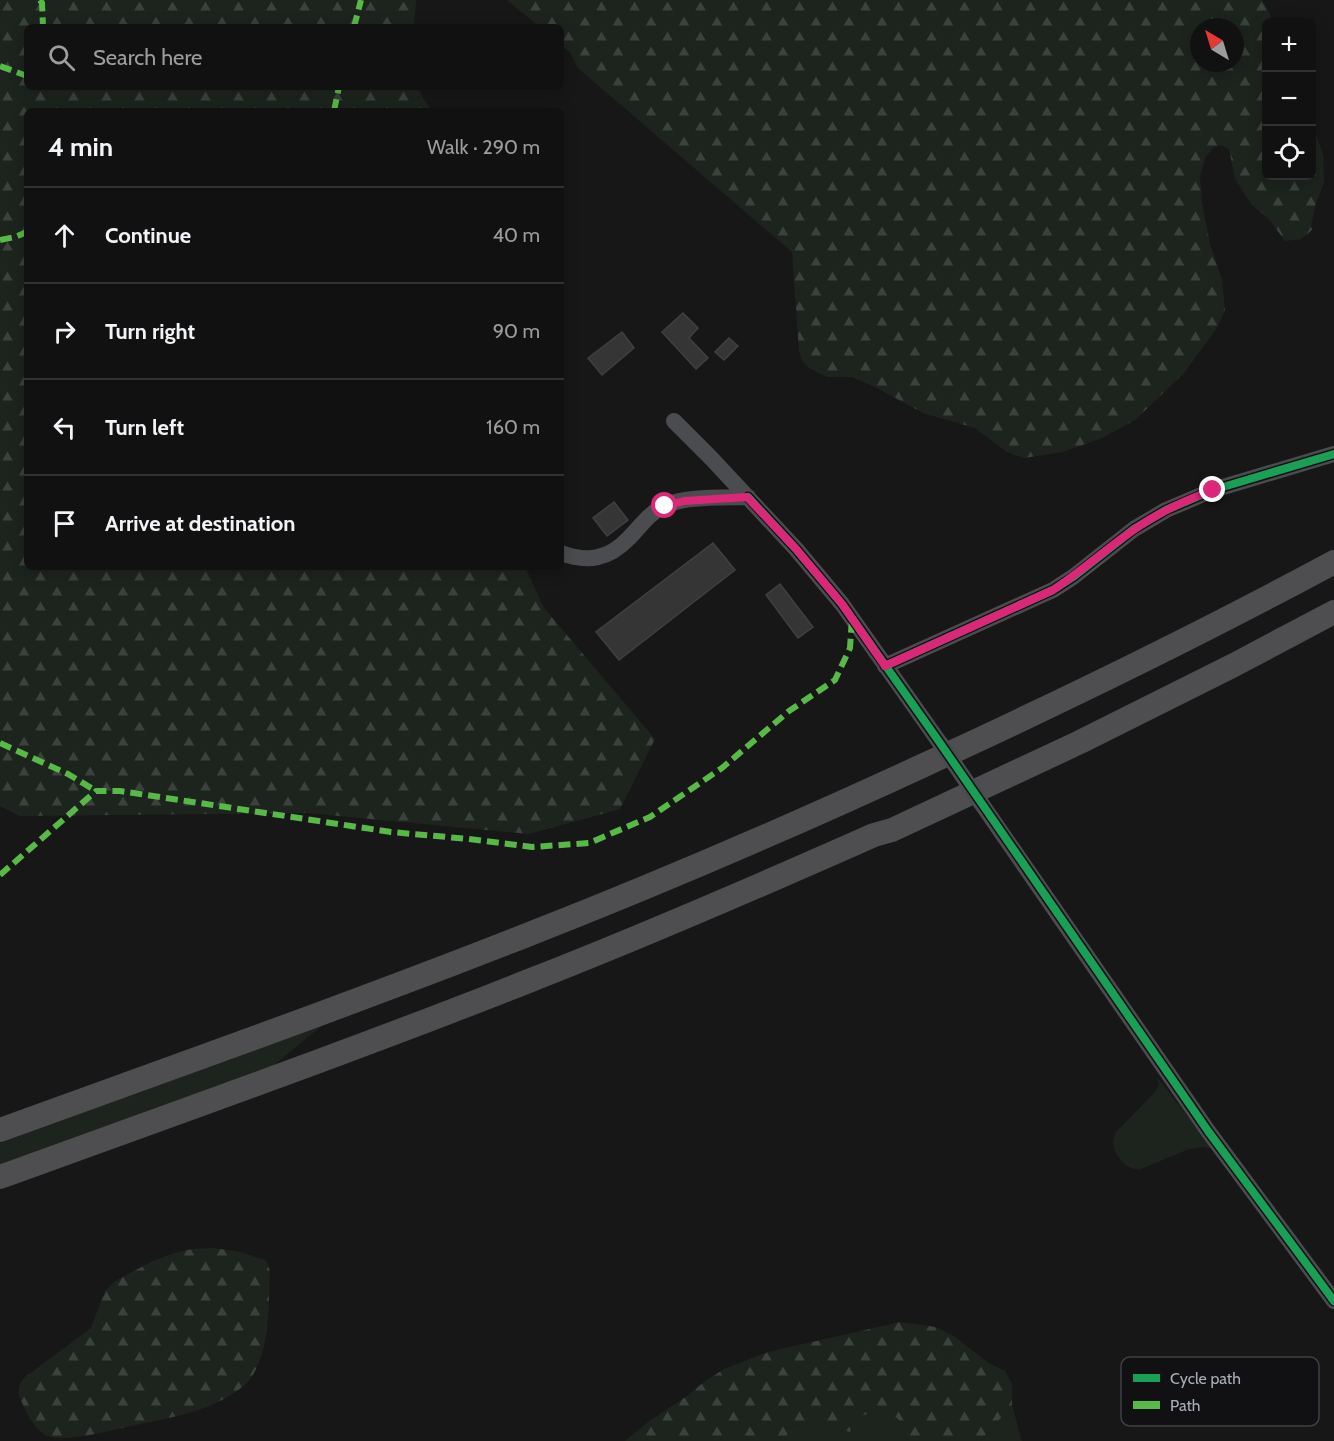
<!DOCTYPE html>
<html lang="en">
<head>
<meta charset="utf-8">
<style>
	:root { --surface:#111; --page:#1e1f1f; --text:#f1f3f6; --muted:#9c9d9f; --line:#303131 }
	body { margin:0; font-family:Cabin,sans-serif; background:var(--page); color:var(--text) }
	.controls { position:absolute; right:18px; top:18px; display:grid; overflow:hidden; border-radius:9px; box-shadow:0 3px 15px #0003 }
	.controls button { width:54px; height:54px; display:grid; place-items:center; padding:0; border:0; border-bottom:2px solid var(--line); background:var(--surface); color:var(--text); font:30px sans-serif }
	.compass { position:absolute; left:1190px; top:18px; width:54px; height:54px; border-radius:50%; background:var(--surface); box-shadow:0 3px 15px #0003; rotate:322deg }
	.stop { position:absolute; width:18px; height:18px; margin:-14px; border:4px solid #db2777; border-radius:50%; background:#fff }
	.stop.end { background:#db2777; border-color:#fff; box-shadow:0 2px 6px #0008 }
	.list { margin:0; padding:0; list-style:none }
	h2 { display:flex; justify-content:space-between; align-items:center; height:78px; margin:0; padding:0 24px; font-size:26px }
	h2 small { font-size:20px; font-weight:400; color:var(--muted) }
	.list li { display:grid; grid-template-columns:39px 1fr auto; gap:18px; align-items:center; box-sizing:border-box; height:96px; padding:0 24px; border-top:2px solid var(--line) }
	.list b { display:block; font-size:22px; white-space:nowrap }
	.list em { font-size:20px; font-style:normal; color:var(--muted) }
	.icon { flex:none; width:33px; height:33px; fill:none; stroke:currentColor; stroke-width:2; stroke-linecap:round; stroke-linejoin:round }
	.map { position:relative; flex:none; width:1334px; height:1441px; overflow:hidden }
	.search { position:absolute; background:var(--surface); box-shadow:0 3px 15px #0003; left:24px; top:24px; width:540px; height:66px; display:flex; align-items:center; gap:15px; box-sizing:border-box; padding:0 21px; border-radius:9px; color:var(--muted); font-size:22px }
	.panel { position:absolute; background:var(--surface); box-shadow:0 3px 15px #0003; left:24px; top:108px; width:540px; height:462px; border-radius:9px }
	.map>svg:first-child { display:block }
</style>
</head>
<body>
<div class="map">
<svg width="1334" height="1441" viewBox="0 0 1334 1441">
	<defs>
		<pattern id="forest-firs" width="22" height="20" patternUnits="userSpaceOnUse" patternTransform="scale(1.5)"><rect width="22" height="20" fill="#1d241e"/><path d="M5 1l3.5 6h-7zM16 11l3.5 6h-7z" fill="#3b413d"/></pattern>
	</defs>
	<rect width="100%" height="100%" fill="#171717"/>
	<path fill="#1d241e" d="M324 1024 274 1065 0 1166V1143Z
		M1157 1077 1213 1149 1203 1147 1189 1149 1141 1169C1127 1171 1115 1157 1113 1143 1113 1141 1115 1136 1115 1133L1154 1093 1159 1085Z
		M1012 1405 1022 1441H981Z
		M883 1407 898 1419 907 1441H786L785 1438 795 1424 833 1428 850 1432 857 1418Z"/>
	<path fill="url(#forest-firs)" fill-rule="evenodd" d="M0 0H416L414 27H27V87H418L423 98 432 111H27V567H525L544 608 655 739 620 809 529 834 307 813 20 816 0 806Z
		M507 0H1262L1269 12 1273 22H1266V176H1312V123L1323 154 1324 183 1316 203 1311 225 1312 230 1301 239 1285 241 1269 219 1251 204 1235 179 1229 149 1221 145 1214 147 1205 158 1200 176 1202 203 1210 244 1222 280 1225 311 1216 329 1184 373 1135 420 1102 438 1063 452 1024 458 1007 452 975 428 923 413 875 387 852 377H827L809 368 803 362 799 351 792 252 578 68 570 52 561 46V27H540ZM1199 27H1235V63H1199Z
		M212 1248 236 1251 265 1260 268 1265 270 1271C268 1306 271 1348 251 1378 244 1387 233 1394 222 1400 193 1415 158 1420 126 1427 104 1432 72 1441 50 1437 37 1433 30 1419 24 1407 19 1396 15 1389 24 1378L91 1328 105 1291 115 1281 153 1261 174 1253 192 1249Z
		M900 1322 936 1327 954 1336 987 1362 1005 1371 1012 1384V1405L981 1441H907L898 1419 883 1408 857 1418 850 1432 833 1428 795 1424 785 1438 786 1441H625L648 1422 687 1396 704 1382 724 1369 768 1352Z"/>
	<path fill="#353536" stroke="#3f4043" stroke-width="1.5" d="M683 313 698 328 689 338 708 358 696 369 662 332Z
		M622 332 634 348 602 375 588 358Z
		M729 338 738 346 724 360 715 352Z
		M614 502 628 520 607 536 593 518Z
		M713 543 735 570 619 660 596 632Z
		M780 584 813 627 798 638 766 595Z"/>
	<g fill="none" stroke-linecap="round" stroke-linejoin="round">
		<path stroke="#4b4c50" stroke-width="16" d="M674 421 711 458 796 549 842 604 940 743
			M561 553C588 563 609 559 629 538 640 527 649 513 664 506 685 496 723 498 748 497
			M885 666 1053 590 1073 577 1134 529 1166 510 1213 490 1334 454
			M981 803 1208 1131 1334 1301"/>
		<path stroke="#4e4e51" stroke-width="24" d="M0 1130C176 1066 352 1004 527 935 660 883 792 826 922 766 1061 702 1199 635 1334 562
			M0 1177C176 1113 352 1051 526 982 644 936 759 886 874 835L892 830 1080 742 1234 665 1334 612"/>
		<path stroke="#4b4c50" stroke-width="16" d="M940 743 981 803"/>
		<path stroke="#58b947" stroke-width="6" stroke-dasharray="12 6" stroke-linecap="butt" d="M40 0 42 3 43 27
			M354 27 361 0
			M0 66 27 76
			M334 111 339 87
			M0 240 15 237 27 232
			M0 743 68 774 96 791
			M0 875 96 791H120L391 832 469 839 532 847 589 843 650 817 722 768 789 711 835 680 850 648 852 618"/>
		<defs>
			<path id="cycleway" d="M748 497 796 549 842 604 940 743 1208 1131 1334 1301
				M885 666 1053 590 1073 577 1134 529 1166 510 1213 490 1334 454"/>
		</defs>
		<use href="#cycleway" stroke="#111113" stroke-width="11"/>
		<use href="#cycleway" stroke="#1a9f57" stroke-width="8"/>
	</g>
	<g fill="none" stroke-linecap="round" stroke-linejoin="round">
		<path stroke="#db2777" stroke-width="8" d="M665 506 684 501 747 497 796 549 842 604 885 666 1053 590C1082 571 1107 548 1135 529 1159 512 1186 500 1213 490"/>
	</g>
	<rect x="1121" y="1357" width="198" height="69" rx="9" fill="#111113" stroke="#3e4045" stroke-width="1.5"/>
	<rect x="1133" y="1374" width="27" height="8" fill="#1a9f57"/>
	<rect x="1133" y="1401" width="27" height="8" fill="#58b947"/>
	<g font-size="16" fill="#a8adb8">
		<text x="1170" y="1384">Cycle path</text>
		<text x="1170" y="1411">Path</text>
	</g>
</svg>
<div class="controls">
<button>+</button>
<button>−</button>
<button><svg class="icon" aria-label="locate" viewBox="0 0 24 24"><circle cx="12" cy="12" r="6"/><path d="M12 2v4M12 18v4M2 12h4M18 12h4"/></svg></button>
</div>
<svg class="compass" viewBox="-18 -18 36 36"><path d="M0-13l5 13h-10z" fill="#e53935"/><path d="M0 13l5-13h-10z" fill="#9c9d9f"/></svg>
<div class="stop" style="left:665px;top:506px"></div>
<div class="stop end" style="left:1213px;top:490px"></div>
<div class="search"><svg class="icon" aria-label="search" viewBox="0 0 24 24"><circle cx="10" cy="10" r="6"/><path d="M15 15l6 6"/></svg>Search here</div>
<section class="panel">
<h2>4 min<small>Walk · 290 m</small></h2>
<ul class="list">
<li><svg class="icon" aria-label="ahead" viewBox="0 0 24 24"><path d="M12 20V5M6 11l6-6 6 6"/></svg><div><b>Continue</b></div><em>40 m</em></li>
<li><svg class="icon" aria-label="right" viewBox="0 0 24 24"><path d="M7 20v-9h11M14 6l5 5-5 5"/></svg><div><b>Turn right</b></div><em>90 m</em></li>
<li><svg class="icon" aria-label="left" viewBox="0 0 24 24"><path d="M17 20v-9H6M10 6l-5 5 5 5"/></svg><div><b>Turn left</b></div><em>160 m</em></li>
<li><svg class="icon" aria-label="arrive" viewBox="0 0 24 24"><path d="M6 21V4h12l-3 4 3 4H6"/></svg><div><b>Arrive at destination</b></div></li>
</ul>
</section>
</div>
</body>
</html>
